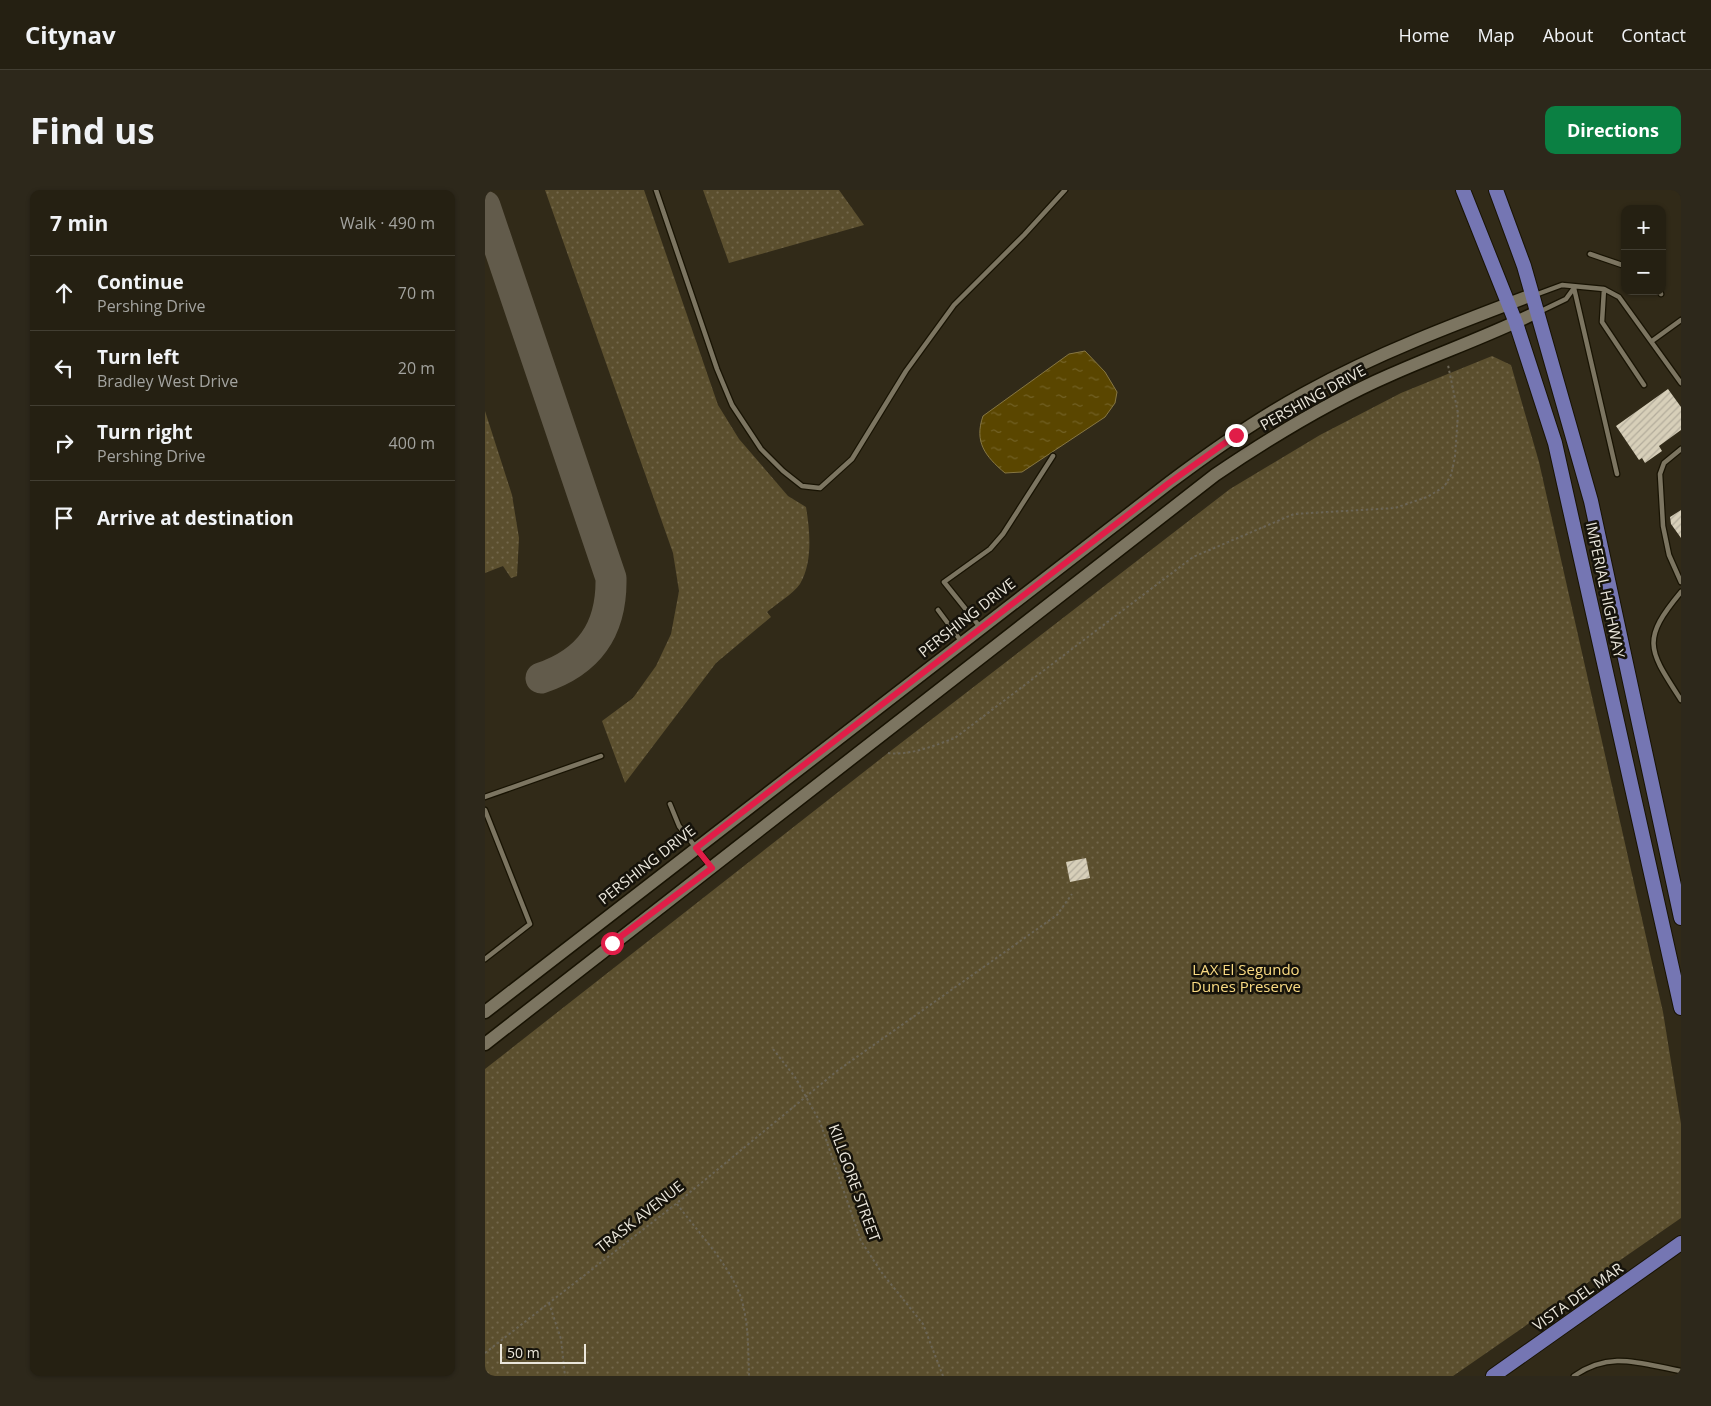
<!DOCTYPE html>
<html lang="en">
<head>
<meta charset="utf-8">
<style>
	:root { --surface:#252012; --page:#2d281b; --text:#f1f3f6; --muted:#a3a39f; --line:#423e32; --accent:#0b8043 }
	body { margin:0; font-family:"Open Sans",sans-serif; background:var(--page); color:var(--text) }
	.controls { position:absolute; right:15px; top:15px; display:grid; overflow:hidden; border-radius:10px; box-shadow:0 1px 4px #0004 }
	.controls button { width:45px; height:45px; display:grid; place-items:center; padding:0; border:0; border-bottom:1px solid var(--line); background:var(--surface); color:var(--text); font:25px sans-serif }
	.scale { position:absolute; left:15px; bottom:12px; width:86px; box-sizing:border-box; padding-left:5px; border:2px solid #ebe7dc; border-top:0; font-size:14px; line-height:18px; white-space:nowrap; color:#ebe7dc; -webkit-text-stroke:4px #16130b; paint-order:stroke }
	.stop { position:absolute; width:15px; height:15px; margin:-11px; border:4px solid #e11d48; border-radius:50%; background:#fff }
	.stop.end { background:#e11d48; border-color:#fff; box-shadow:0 1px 5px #0008 }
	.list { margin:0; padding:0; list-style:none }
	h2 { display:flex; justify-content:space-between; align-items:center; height:65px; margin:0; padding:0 20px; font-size:21px }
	h2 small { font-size:16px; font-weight:400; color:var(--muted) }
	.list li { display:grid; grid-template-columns:32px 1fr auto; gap:15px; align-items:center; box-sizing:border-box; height:75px; padding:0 20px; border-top:1px solid var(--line) }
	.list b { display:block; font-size:19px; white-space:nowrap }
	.list p { margin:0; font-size:16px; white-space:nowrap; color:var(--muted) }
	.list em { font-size:16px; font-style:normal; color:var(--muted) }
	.icon { flex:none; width:28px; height:28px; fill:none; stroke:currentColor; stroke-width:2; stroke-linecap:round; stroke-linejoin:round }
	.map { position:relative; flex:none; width:1196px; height:1186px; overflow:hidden; border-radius:10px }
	header { display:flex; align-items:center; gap:30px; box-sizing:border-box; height:70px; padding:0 25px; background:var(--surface); border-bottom:1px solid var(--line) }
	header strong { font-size:24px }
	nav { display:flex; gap:28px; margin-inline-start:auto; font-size:18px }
	.intro { display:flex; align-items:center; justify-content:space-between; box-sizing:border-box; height:120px; padding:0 30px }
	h1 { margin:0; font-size:35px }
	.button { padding:12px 22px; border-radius:10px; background:var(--accent); color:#fff; font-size:18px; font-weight:700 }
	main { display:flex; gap:30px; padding:0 30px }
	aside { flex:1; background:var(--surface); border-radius:10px; box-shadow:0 1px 4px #0004 }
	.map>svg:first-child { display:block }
</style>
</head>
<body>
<header>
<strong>Citynav</strong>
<nav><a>Home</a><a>Map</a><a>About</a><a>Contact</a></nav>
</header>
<div class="intro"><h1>Find us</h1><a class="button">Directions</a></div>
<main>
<aside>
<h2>7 min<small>Walk · 490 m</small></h2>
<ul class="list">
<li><svg class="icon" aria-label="ahead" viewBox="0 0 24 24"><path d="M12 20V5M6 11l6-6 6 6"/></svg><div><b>Continue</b><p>Pershing Drive</p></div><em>70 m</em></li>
<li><svg class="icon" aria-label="left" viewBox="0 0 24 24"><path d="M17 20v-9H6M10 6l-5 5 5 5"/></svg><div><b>Turn left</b><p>Bradley West Drive</p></div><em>20 m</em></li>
<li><svg class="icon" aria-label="right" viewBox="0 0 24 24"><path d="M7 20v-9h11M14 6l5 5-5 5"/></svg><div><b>Turn right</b><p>Pershing Drive</p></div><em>400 m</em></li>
<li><svg class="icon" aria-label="arrive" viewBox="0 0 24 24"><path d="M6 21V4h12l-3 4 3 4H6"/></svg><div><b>Arrive at destination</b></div></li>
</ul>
</aside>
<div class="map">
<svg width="1196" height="1186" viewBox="0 0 1196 1186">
	<defs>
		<pattern id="green-dots" width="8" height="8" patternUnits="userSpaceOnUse" patternTransform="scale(1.25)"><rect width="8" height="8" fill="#5b4f2e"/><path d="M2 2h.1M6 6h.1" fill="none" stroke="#73684c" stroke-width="1.8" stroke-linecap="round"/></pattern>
		<pattern id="water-ripples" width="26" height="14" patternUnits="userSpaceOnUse" patternTransform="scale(1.25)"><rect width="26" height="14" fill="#5a4600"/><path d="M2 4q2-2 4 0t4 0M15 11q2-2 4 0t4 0" fill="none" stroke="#726125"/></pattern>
		<pattern id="building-hatch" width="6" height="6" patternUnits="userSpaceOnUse" patternTransform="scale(1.25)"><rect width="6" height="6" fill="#d7cfb9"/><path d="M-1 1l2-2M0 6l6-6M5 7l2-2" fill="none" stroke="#b3ac9b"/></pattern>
	</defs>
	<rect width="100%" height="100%" fill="#312a18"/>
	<path fill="url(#green-dots)" d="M60 0H159L233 215 254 249 303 306 321 317C325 341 328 372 315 394 308 404 291 414 282 422L286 427 231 473 140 593 117 531 148 508 171 476 186 444 194 401 188 363Z
		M218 0H354L379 35 244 73Z
		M1007 166 1026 175 1054 272 1178 822 1196 934V1028L968 1186H0V879L403 563 745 299 835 245 916 203Z
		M0 221 27 305 34 348 32 386 26 388 18 376 0 383Z"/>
	<path fill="url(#water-ripples)" stroke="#867642" d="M600 161 620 182 632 202 630 213 620 227 537 282 520 283C500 266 489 252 498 226L584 164Z"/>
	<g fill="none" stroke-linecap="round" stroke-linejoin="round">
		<path stroke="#625b4b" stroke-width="31" d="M0 16 126 388C127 439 104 472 56 488"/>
	</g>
	<path fill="url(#building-hatch)" d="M1183 199 1196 217V240L1174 256 1177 261 1160 273 1157 268 1154 270 1131 236Z
		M1196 320V348L1186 334 1185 327Z
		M601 668 605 688 585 692 581 672Z"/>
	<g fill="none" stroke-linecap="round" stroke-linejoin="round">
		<defs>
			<path id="lane" d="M171 0 232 179 247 215 276 259 298 281 317 296 335 298 367 269 421 181 469 115 539 45 580 0
				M1105 64 1140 76
				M1089 98 1132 284
				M1119 99 1134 107 1196 193
				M1175 101 1176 104
				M1050 105 1077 95 1119 99 1117 132 1159 195
				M1054 122 1081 109 1089 98
				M1167 151 1196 130
				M1196 259 1179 273 1175 284 1178 336 1184 365 1196 392
				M1196 402C1155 451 1164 460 1196 510
				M453 420 476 451
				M495 437 459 392 505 359 518 344 568 266
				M0 607 116 566
				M185 614 194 636 226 677
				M0 620 45 734 0 769
				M1089 1186C1126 1160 1156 1174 1196 1181"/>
			<path id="secondary" d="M0 822 684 293C728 260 772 229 820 203 893 163 970 134 1047 105
				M0 854 730 285C786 247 843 212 905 185 954 163 1004 146 1052 122"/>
			<path id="primary" d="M978 0 1031 133 1070 253 1196 818
				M1011 0 1039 76 1106 311 1196 728
				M1008 1186 1196 1053"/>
		</defs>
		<use href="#lane" stroke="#181303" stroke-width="7"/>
		<use href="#secondary" stroke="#181303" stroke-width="15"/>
		<use href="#primary" stroke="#181303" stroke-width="16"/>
		<path stroke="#6b6555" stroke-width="2" stroke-dasharray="2.5 2.5" stroke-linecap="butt" d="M403 563C425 566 451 555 470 548L708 367 809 324 910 318 942 307 959 297 966 285 970 267 973 223 963 175
			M288 859 310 887 335 932 376 1051 397 1083 438 1134 458 1186
			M192 1014C213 1042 240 1070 254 1102 264 1129 263 1158 264 1186
			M64 1113 76 1149 80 1186
			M0 1163 192 1013 352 881 572 725 587 704"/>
		<use href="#lane" stroke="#7c7561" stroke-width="4.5"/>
		<use href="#secondary" stroke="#7c7561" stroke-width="12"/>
		<use href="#primary" stroke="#7576b3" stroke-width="14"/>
	</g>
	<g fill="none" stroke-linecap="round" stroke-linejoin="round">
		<path stroke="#e11d48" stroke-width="6" d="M127 753 227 678 211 658 684 293 751 245"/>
	</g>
	<g text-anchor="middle" stroke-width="5" stroke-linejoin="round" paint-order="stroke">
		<g font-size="15" fill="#ebe7dc" stroke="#16130b">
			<text transform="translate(828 208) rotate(-29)" y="5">PERSHING DRIVE</text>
			<text transform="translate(1120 400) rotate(78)" y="5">IMPERIAL HIGHWAY</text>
			<text transform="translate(482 428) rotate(-38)" y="5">PERSHING DRIVE</text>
			<text transform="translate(162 675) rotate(-38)" y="5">PERSHING DRIVE</text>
			<text transform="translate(369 993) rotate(70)" y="5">KILLGORE STREET</text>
			<text transform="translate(155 1027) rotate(-38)" y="5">TRASK AVENUE</text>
			<text transform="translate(1093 1107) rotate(-35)" y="5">VISTA DEL MAR</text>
		</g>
		<g font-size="15" fill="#fbdc84" stroke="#16130b">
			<text x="761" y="785">LAX El Segundo<tspan x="761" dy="17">Dunes Preserve</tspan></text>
		</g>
	</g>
</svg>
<div class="controls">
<button>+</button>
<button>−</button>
</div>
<div class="scale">50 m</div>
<div class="stop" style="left:127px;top:753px"></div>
<div class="stop end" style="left:751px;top:245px"></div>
</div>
</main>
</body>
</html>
